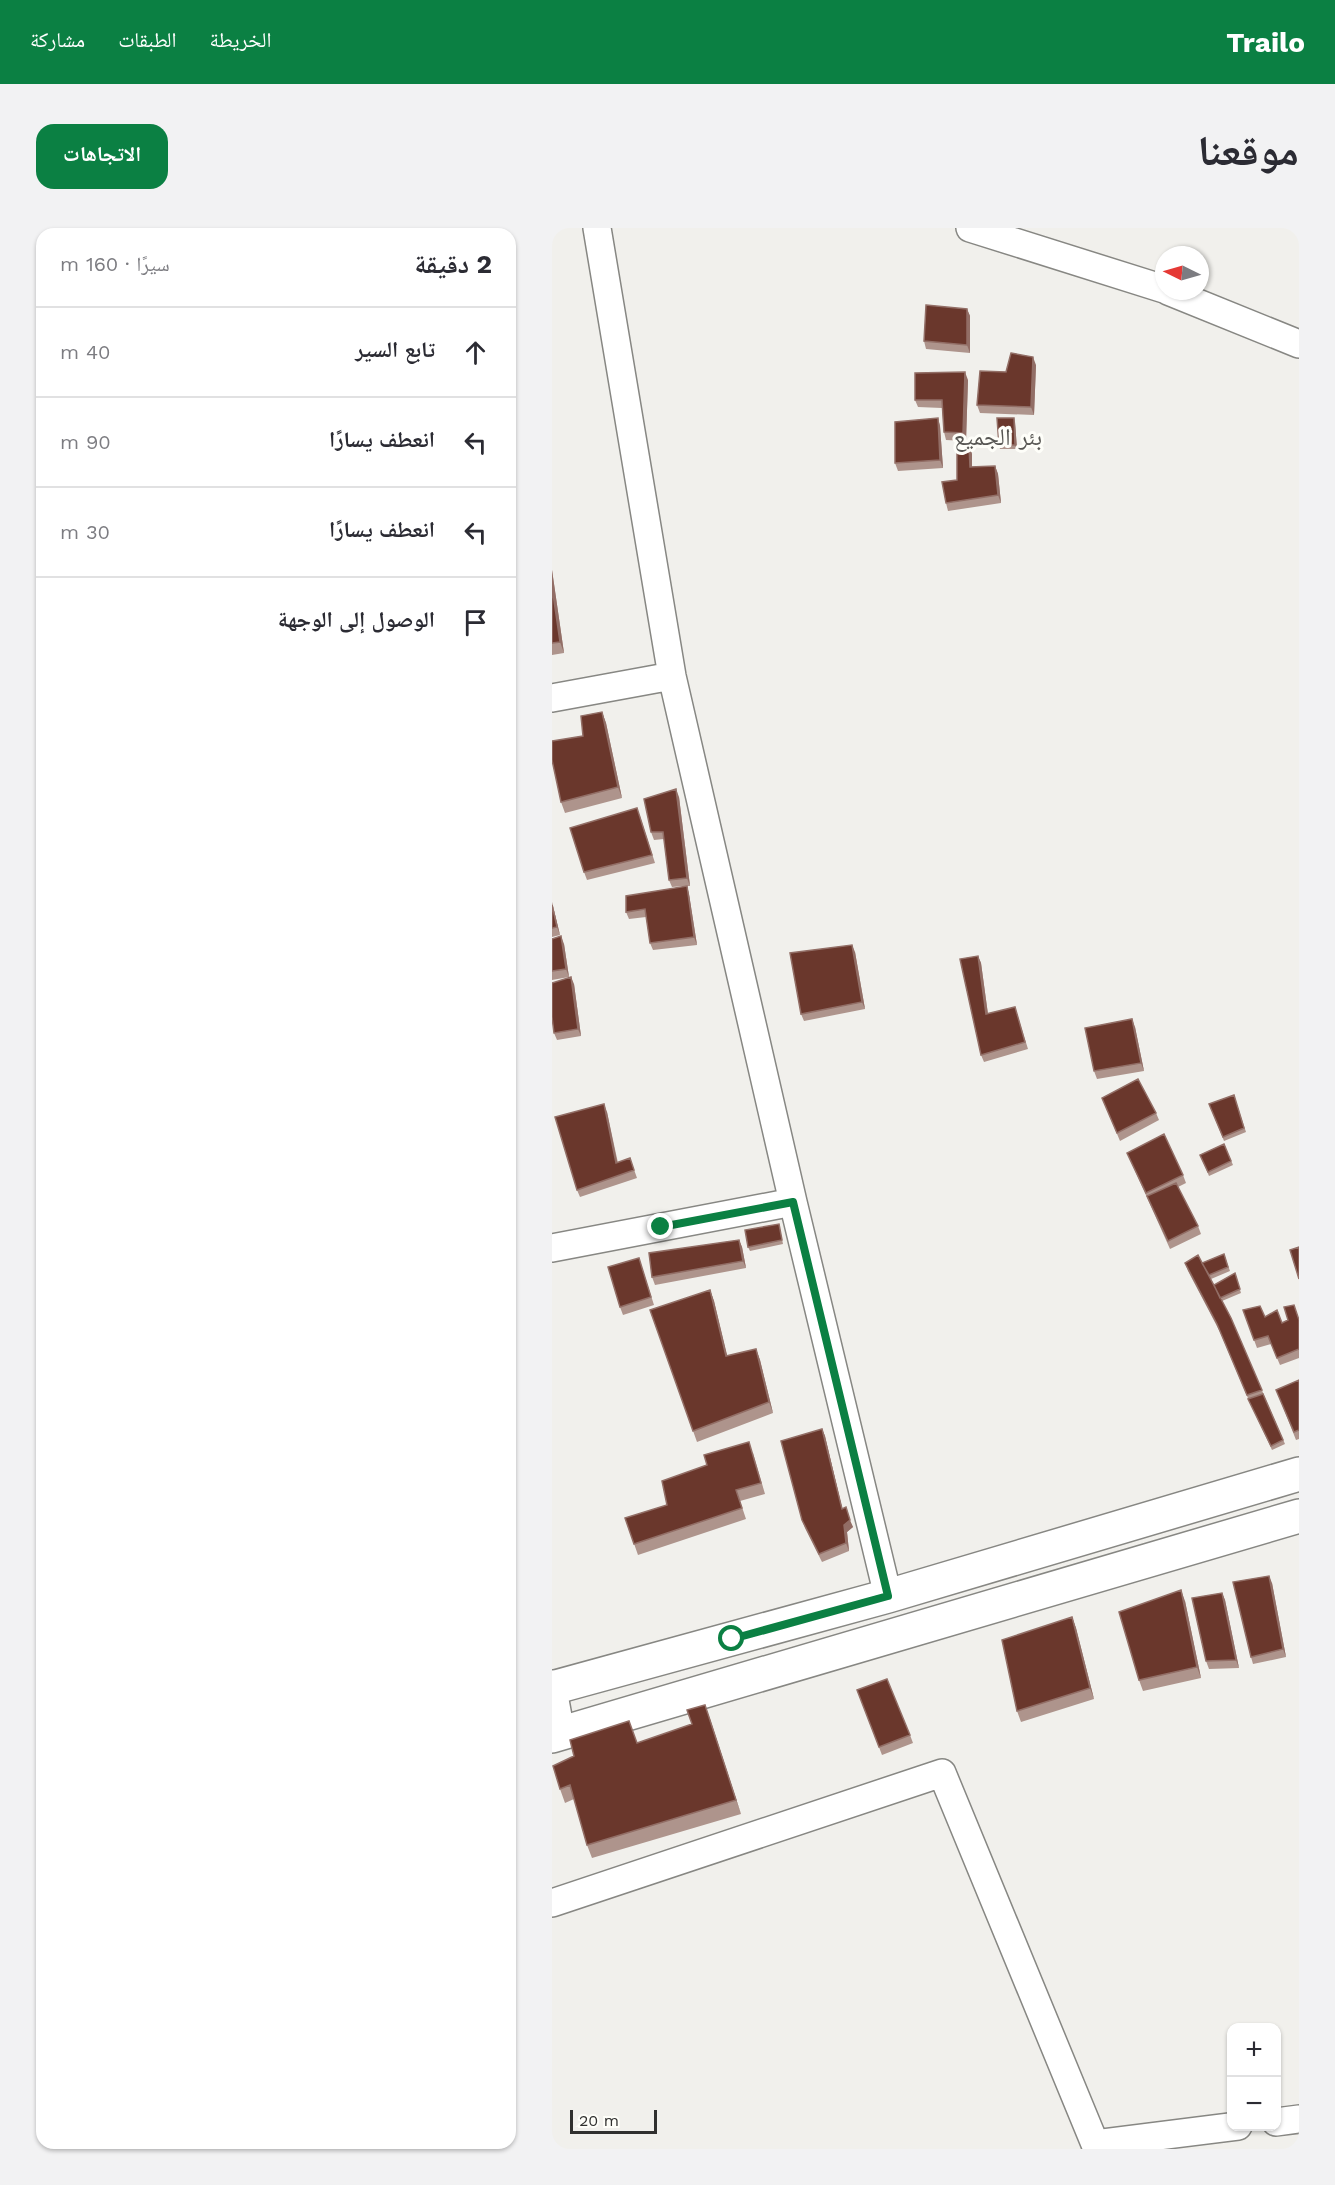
<!DOCTYPE html>
<html lang="ar">
<head>
<meta charset="utf-8">
<style>
	:root { --surface:#fff; --page:#f2f2f3; --text:#2b2b33; --muted:#7c7c81; --line:#e1e1e2; --accent:#0b8043 }
	body { margin:0; font-family:"Work Sans","Noto Naskh Arabic",sans-serif; background:var(--page); color:var(--text); direction:rtl }
	.controls { position:absolute; right:18px; bottom:18px; display:grid; overflow:hidden; border-radius:12px; box-shadow:0 2px 4px #0004 }
	.controls button { width:54px; height:54px; display:grid; place-items:center; padding:0; border:0; border-bottom:2px solid var(--line); background:var(--surface); color:var(--text); font:30px sans-serif }
	.compass { position:absolute; left:603px; top:18px; width:54px; height:54px; border-radius:50%; background:var(--surface); box-shadow:0 2px 4px #0004; rotate:275deg }
	.scale { position:absolute; left:18px; bottom:15px; width:87px; box-sizing:border-box; padding-left:6px; border:3px solid #30302f; border-top:0; font-size:16px; line-height:21px; white-space:nowrap; color:#30302f; -webkit-text-stroke:4px #fefef9; paint-order:stroke }
	.stop { position:absolute; width:18px; height:18px; margin:-14px; border:4px solid #0b8043; border-radius:50%; background:#fff }
	.stop.end { background:#0b8043; border-color:#fff; box-shadow:0 2px 6px #0008 }
	.list { margin:0; padding:0; list-style:none }
	h2 { display:flex; justify-content:space-between; align-items:center; height:78px; margin:0; padding:0 24px; font-size:26px }
	h2 small { font-size:20px; font-weight:400; color:var(--muted) }
	.list li { display:grid; grid-template-columns:39px 1fr auto; gap:18px; align-items:center; box-sizing:border-box; height:90px; padding:0 24px; border-top:2px solid var(--line) }
	.list b { display:block; font-size:22px; white-space:nowrap }
	.list em { font-size:20px; font-style:normal; color:var(--muted) }
	.icon { flex:none; width:33px; height:33px; fill:none; stroke:currentColor; stroke-width:2; stroke-linecap:round; stroke-linejoin:round }
	.map { position:relative; flex:none; width:747px; height:1921px; overflow:hidden; direction:ltr; border-radius:18px }
	header { display:flex; align-items:center; gap:36px; box-sizing:border-box; height:84px; padding:0 30px; background:var(--accent); color:#fff }
	header strong { font-size:28px }
	nav { display:flex; gap:33px; margin-inline-start:auto; font-size:21px }
	.intro { display:flex; align-items:center; justify-content:space-between; box-sizing:border-box; height:144px; padding:0 36px }
	h1 { margin:0; font-size:42px }
	.button { padding:15px 27px; border-radius:18px; background:var(--accent); color:#fff; font-size:21px; font-weight:700 }
	main { display:flex; gap:36px; padding:0 36px }
	aside { flex:1; background:var(--surface); border-radius:18px; box-shadow:0 2px 4px #0004 }
	.map>svg:first-child { display:block }
</style>
</head>
<body>
<header>
<strong>Trailo</strong>
<nav><a>الخريطة</a><a>الطبقات</a><a>مشاركة</a></nav>
</header>
<div class="intro"><h1>موقعنا</h1><a class="button">الاتجاهات</a></div>
<main>
<div class="map">
<svg width="747" height="1921" viewBox="0 0 747 1921">
	<rect width="100%" height="100%" fill="#f1f0ec"/>
	<g fill="none" stroke-linecap="round" stroke-linejoin="round">
		<defs>
			<path id="minor" d="M45 0 120 448 241 974 336 1368
				M418 0 612 61
				M616 63 747 116
				M0 470 120 448
				M0 1020 241 974
				M0 1456 9 1505
				M0 1675 390 1545 543 1916 686 1898
				M724 1894 747 1891"/>
			<path id="primary" d="M0 1460 336 1368 747 1246
				M0 1508 747 1288"/>
		</defs>
		<use href="#minor" stroke="#878783" stroke-width="30"/>
		<use href="#primary" stroke="#878783" stroke-width="36"/>
		<use href="#minor" stroke="#fff" stroke-width="27"/>
		<use href="#primary" stroke="#fff" stroke-width="33"/>
	</g>
	<path fill="#ae948c" d="M415 81 418 88V125L374 121 372 113Z
		M484 137 482 187 428 185 425 177 454 144Z
		M416 152 414 213 394 212 392 204 390 180 366 179 363 172Z
		M386 190 388 198 391 240 346 243 343 235Z
		M463 194 465 221H448L447 217Z
		M417 218 420 226V239L443 238 446 246 449 275 396 283 394 275 405 252Z
		M0 342 12 425 0 427Z
		M50 484 54 495 70 570 13 585 9 574Z
		M127 569 138 658H135L137 666 145 717 101 722 98 715 94 689 77 691 74 684 132 658 120 659 117 652 112 611 102 612 99 604Z
		M88 588 103 635 35 652 32 644Z
		M0 674 8 707 0 709Z
		M0 711 12 716 17 749 0 752Z
		M303 724 313 781 252 793 249 786Z
		M426 728 429 735 436 786 463 779 476 821 432 834 429 827Z
		M22 756 29 808 5 812 2 805Z
		M583 799 592 843 545 851 542 843Z
		M682 867 694 904 672 913 657 876Z
		M550 870 604 885 607 892 568 913Z
		M55 884 66 935 78 930 85 950 28 969 25 962Z
		M672 916 681 937 657 948 648 927Z
		M575 925 631 947 634 955 626 959 646 998 649 1006 618 1021Z
		M227 996 231 1016 198 1023 196 1019Z
		M187 1012 190 1019 194 1040 103 1057 100 1049Z
		M672 1026 678 1043 659 1051 662 1057 683 1045 689 1065 670 1073 679 1090 733 1216 720 1222 698 1175 668 1104 636 1043 633 1035H650Z
		M87 1030 102 1077 71 1087 68 1079Z
		M158 1062 162 1073 175 1128 204 1121 208 1132 221 1185 145 1214 98 1082Z
		M691 1082 730 1095 747 1090V1130L728 1137 719 1116 705 1120Z
		M747 1152V1211L744 1212 727 1169Z
		M270 1201 273 1208 290 1280 301 1299 295 1304 297 1323 270 1334 253 1300 250 1292Z
		M201 1225 213 1266 188 1273 194 1291 86 1327 73 1290 115 1277Z
		M720 1355 734 1429 701 1436 699 1429Z
		M670 1365 673 1372 687 1440 657 1441 654 1433Z
		M633 1373 649 1450 591 1463 587 1452Z
		M520 1389 524 1400 542 1471 469 1494 465 1483Z
		M305 1462 358 1507 361 1515 330 1527Z
		M158 1491 189 1586 40 1630 35 1617 22 1571 13 1575 8 1561 85 1515Z"/>
	<path fill="#926e66" d="M415 81 418 88V125L415 117Z
		M481 129 484 137 482 187 479 179Z
		M413 144 416 152 414 213 411 205Z
		M386 190 388 198 391 240 388 232Z
		M462 190 463 194 465 221 463 217Z
		M417 218 420 226V247L418 239Z
		M443 238 446 246 449 275 446 267Z
		M0 342 12 425 8 414 0 359Z
		M50 484 54 495 70 570 66 559Z
		M124 561 127 569 138 658 135 650Z
		M135 658 137 666 145 717 142 709Z
		M0 674 1 678 8 707 5 699Z
		M9 708 12 716 17 749 14 741Z
		M300 717 303 724 313 781 310 774Z
		M426 728 429 735 437 794 434 786Z
		M19 749 22 756 29 808 26 801Z
		M580 791 583 799 592 843 589 835Z
		M52 876 55 884 67 943 64 935Z
		M187 1012 190 1019 194 1040 191 1033Z
		M158 1062 162 1073 178 1139 174 1128Z
		M204 1121 208 1132 221 1185 217 1174Z
		M270 1201 273 1208 292 1288 290 1281Z
		M298 1292 301 1299 295 1304 297 1323 294 1315 292 1297Z
		M717 1348 720 1355 734 1429 731 1421Z
		M629 1362 633 1373 649 1450 645 1439Z
		M670 1365 673 1372 687 1440 684 1432Z
		M520 1389 524 1400 542 1471 538 1460Z
		M153 1477 158 1491 189 1586 184 1572Z"/>
	<path fill="#6a372c" stroke="#926e66" stroke-width="1.5" d="M374 77 415 81V117L372 113Z
		M459 125 481 129 479 179 425 177 428 143 454 144Z
		M413 144 411 205 392 204 390 172H363V145Z
		M386 190 388 232 343 235V194Z
		M445 190H462L463 217H447Z
		M417 218 418 239 443 238 446 267 394 275 390 254 405 252V221Z
		M0 359 8 414 0 415Z
		M50 484 66 559 9 574 0 532V513L31 508 29 488Z
		M124 561 135 650 117 652 111 604H99L92 571Z
		M85 580 100 627 32 644 18 600Z
		M135 658 142 709 98 715 93 681 74 684V668Z
		M0 677 5 699 0 700Z
		M9 708 14 741 0 743V711Z
		M300 717 310 774 249 786 238 725Z
		M426 728 434 786 463 779 473 814 429 827 408 731Z
		M19 749 26 801 2 805 0 789V755Z
		M580 791 589 835 542 843 533 800Z
		M586 851 604 885 565 905 550 870Z
		M682 867 692 900 671 909 657 876Z
		M52 876 64 935 78 930 82 942 25 962 3 889Z
		M612 906 631 947 594 965 575 925Z
		M672 916 679 933 656 944 648 927Z
		M624 955 646 998 616 1013 595 968Z
		M227 996 230 1012 196 1019 193 1002Z
		M187 1012 191 1033 100 1049 97 1025Z
		M747 1019V1051L738 1022Z
		M672 1026 676 1039 657 1047 650 1035Z
		M646 1027 679 1090 710 1162 695 1167 665 1096 633 1035Z
		M87 1030 99 1069 68 1079 56 1039Z
		M683 1045 688 1061 668 1070 662 1057Z
		M158 1062 174 1128 204 1121 217 1174 141 1203 98 1082Z
		M742 1077 747 1092V1121L725 1130 716 1108 702 1112 691 1082 708 1078 713 1089 725 1082 730 1095 736 1092 732 1079Z
		M747 1152V1202L742 1204 724 1162Z
		M711 1166 731 1212 719 1218 696 1171Z
		M270 1201 290 1281 294 1279 298 1292 292 1297 294 1315 267 1326 250 1292 229 1213Z
		M197 1214 209 1255 184 1262 190 1280 82 1316 73 1290 115 1277 110 1253 155 1237 152 1227Z
		M717 1348 731 1421 699 1429 681 1354Z
		M629 1362 645 1439 587 1452 567 1384Z
		M670 1365 684 1432 654 1433 640 1370Z
		M520 1389 538 1460 465 1483 450 1412Z
		M335 1451 358 1507 327 1519 305 1462Z
		M153 1477 184 1572 35 1617 18 1557 8 1561 1 1538 22 1528 18 1512 77 1493 85 1515 140 1496 135 1482Z"/>
	<g fill="none" stroke-linecap="round" stroke-linejoin="round">
		<path stroke="#0b8043" stroke-width="8" d="M109 999 241 974 336 1368 180 1411"/>
	</g>
	<g text-anchor="middle" stroke-width="6" stroke-linejoin="round" paint-order="stroke">
		<g font-size="24" fill="#575653" stroke="#fefef9">
			<text x="446" y="217">بئر الجميع</text>
		</g>
	</g>
</svg>
<div class="controls">
<button>+</button>
<button>−</button>
</div>
<svg class="compass" viewBox="-18 -18 36 36"><path d="M0-13l5 13h-10z" fill="#e53935"/><path d="M0 13l5-13h-10z" fill="#7c7c81"/></svg>
<div class="scale">20 m</div>
<div class="stop" style="left:180px;top:1411px"></div>
<div class="stop end" style="left:109px;top:999px"></div>
</div>
<aside>
<h2>2 دقيقة<small>سيرًا · 160 m</small></h2>
<ul class="list">
<li><svg class="icon" aria-label="ahead" viewBox="0 0 24 24"><path d="M12 20V5M6 11l6-6 6 6"/></svg><div><b>تابع السير</b></div><em>40 m</em></li>
<li><svg class="icon" aria-label="left" viewBox="0 0 24 24"><path d="M17 20v-9H6M10 6l-5 5 5 5"/></svg><div><b>انعطف يسارًا</b></div><em>90 m</em></li>
<li><svg class="icon" aria-label="left" viewBox="0 0 24 24"><path d="M17 20v-9H6M10 6l-5 5 5 5"/></svg><div><b>انعطف يسارًا</b></div><em>30 m</em></li>
<li><svg class="icon" aria-label="arrive" viewBox="0 0 24 24"><path d="M6 21V4h12l-3 4 3 4H6"/></svg><div><b>الوصول إلى الوجهة</b></div></li>
</ul>
</aside>
</main>
</body>
</html>
